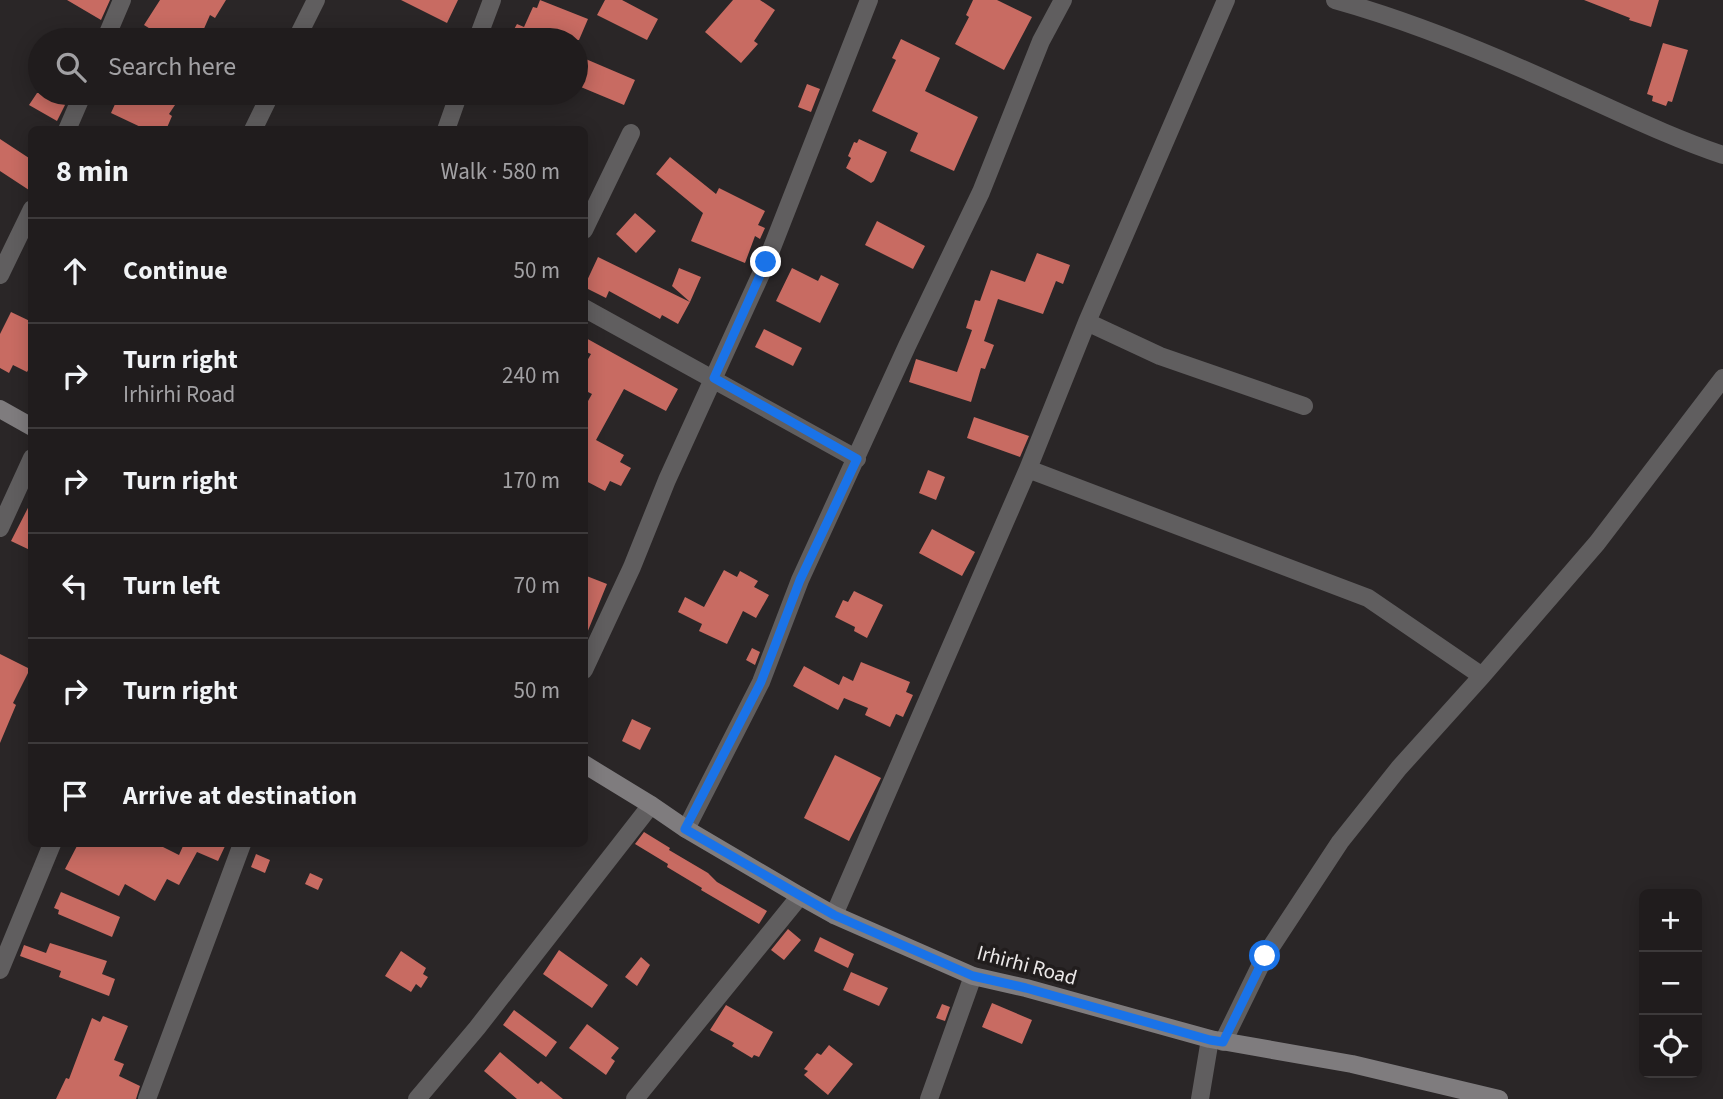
<!DOCTYPE html>
<html lang="en">
<head>
<meta charset="utf-8">
<style>
	:root { --surface:#201c1d; --page:#2d292a; --text:#f1f3f6; --muted:#a2a1a4; --line:#3d3a3b }
	body { margin:0; font-family:"Source Sans 3",sans-serif; background:var(--page); color:var(--text) }
	.controls { position:absolute; right:21px; bottom:21px; display:grid; overflow:hidden; border-radius:10px; box-shadow:0 4px 18px #0003 }
	.controls button { width:63px; height:63px; display:grid; place-items:center; padding:0; border:0; border-bottom:2px solid var(--line); background:var(--surface); color:var(--text); font:35px sans-serif }
	.stop { position:absolute; width:21px; height:21px; margin:-16px; border:5px solid #1a73e8; border-radius:50%; background:#fff }
	.stop.end { background:#1a73e8; border-color:#fff; box-shadow:0 2px 7px #0008 }
	.list { margin:0; padding:0; list-style:none }
	h2 { display:flex; justify-content:space-between; align-items:center; height:91px; margin:0; padding:0 28px; font-size:30px }
	h2 small { font-size:23px; font-weight:400; color:var(--muted) }
	.list li { display:grid; grid-template-columns:46px 1fr auto; gap:21px; align-items:center; box-sizing:border-box; height:105px; padding:0 28px; border-top:2px solid var(--line) }
	.list b { display:block; font-size:26px; white-space:nowrap }
	.list p { margin:0; font-size:23px; white-space:nowrap; color:var(--muted) }
	.list em { font-size:23px; font-style:normal; color:var(--muted) }
	.icon { flex:none; width:38px; height:38px; fill:none; stroke:currentColor; stroke-width:2; stroke-linecap:round; stroke-linejoin:round }
	.map { position:relative; flex:none; width:1723px; height:1099px; overflow:hidden }
	.search { position:absolute; background:var(--surface); box-shadow:0 4px 18px #0003; left:28px; top:28px; width:560px; height:77px; display:flex; align-items:center; gap:18px; box-sizing:border-box; padding:0 24px; border-radius:38px; color:var(--muted); font-size:26px }
	.panel { position:absolute; background:var(--surface); box-shadow:0 4px 18px #0003; left:28px; top:126px; width:560px; height:721px; border-radius:10px }
	.map>svg:first-child { display:block }
</style>
</head>
<body>
<div class="map">
<svg width="1723" height="1099" viewBox="0 0 1723 1099">
	<rect width="100%" height="100%" fill="#2a2627"/>
	<path fill="#c86b62" d="M67 0H110L101 20Z
		M160 0H226L215 18 210 15 199 40H168L144 25Z
		M401 0H458L447 23Z
		M540 0 588 19 579 40H508L517 24 524 27 533 7 537 8Z
		M605 0H622L658 19 647 40 597 15Z
		M733 0H760L775 10 754 41 758 44 741 63 705 32Z
		M973 0H997L1032 17 1004 70 955 44 969 17 966 15Z
		M1584 0H1659L1651 27 1629 20 1630 18Z
		M901 39 940 58 925 91 978 117 954 171 910 151 918 133 872 111 896 60 892 58Z
		M1663 43 1688 50 1672 102 1668 101 1666 106 1652 101 1653 96 1647 94Z
		M581 57 635 80 624 105 576 85V69Z
		M807 84 820 89 811 112 798 107Z
		M37 93H61L69 97 57 121 29 105Z
		M120 93H183L169 114 172 116 166 130H147L111 113Z
		M0 139 32 160V192L0 171Z
		M859 139 887 152 874 181 871 183 846 168 851 158 848 156 854 142 857 143Z
		M670 157 716 194 719 188 765 211 758 225 765 228 760 239 755 236 745 263 691 241 703 213 656 174Z
		M635 213 656 231 636 253 616 234Z
		M877 221 925 246 913 269 865 245Z
		M1037 253 1070 265 1063 284 1056 281 1043 314 998 299 984 341 994 345 985 369 981 368 971 402 909 382 916 359 957 372 972 330 966 328 975 300 980 301 991 270 1025 282Z
		M598 257 690 302 678 324 662 315 660 319 609 291 606 298 584 287Z
		M679 268 701 277 690 302 672 286Z
		M792 268 818 281 821 275 839 284 820 323 776 301Z
		M11 312 32 322V363L27 372 13 365 9 373 0 368V334Z
		M764 329 802 348 793 366 755 347Z
		M584 337 678 389 666 411 624 389 596 440 624 455 620 462 631 468 621 486 610 481 605 491 584 480V408L592 394 584 390V366L591 354 584 351Z
		M974 417 1029 436 1020 457 967 438Z
		M928 470 945 477 936 500 919 493Z
		M32 500V551L11 541Z
		M932 529 975 552 962 576 919 553Z
		M724 570 737 577 740 571 758 581 754 587 769 595 756 618 743 611 727 644 699 631 702 624 678 612 685 597 704 607Z
		M584 575 607 584 585 638H584Z
		M854 591 883 605 867 638 854 631 855 627 835 617 843 600 848 602Z
		M752 648 760 652 755 665 746 660Z
		M0 654 30 669 13 703 16 705 0 743Z
		M861 662 910 682 906 692 913 695 903 717 896 714 890 727 865 715 868 708 844 698 838 710 793 686 804 666 839 685 843 676 853 681Z
		M632 719 651 728 640 750 622 741Z
		M835 755 881 778 849 841 804 818Z
		M644 832 670 848 669 850 708 873 717 882 767 911 759 924 701 890 702 888 667 867 668 864 635 844Z
		M78 844H157L179 855 183 846 179 844H226L218 861 197 852 179 885 167 879 155 901 125 884 119 896 65 869Z
		M256 854 270 860 265 873 251 867Z
		M310 873 323 879 318 890 305 884Z
		M61 892 120 917 112 937 58 914 59 910 54 908Z
		M788 929 801 940 784 960 771 950Z
		M820 937 854 954 848 968 814 951Z
		M50 943 107 961 102 974 115 979 109 996 59 977 61 971 20 956 24 945 46 953Z
		M559 950 608 985 592 1008 543 974Z
		M401 951 426 968 423 974 428 977 421 988 416 984 411 992 385 976Z
		M641 957 650 965 637 986 625 977Z
		M851 972 888 988 879 1006 843 990Z
		M992 1003 1032 1020 1022 1044 982 1027Z
		M942 1004 950 1007 945 1021 936 1018Z
		M726 1005 773 1032 759 1057 754 1055 752 1058 732 1046 734 1043 710 1030Z
		M514 1010 557 1042 546 1057 503 1025Z
		M103 1016 128 1026 114 1060 124 1064 119 1076 140 1086 136 1099H56L66 1078 69 1079 92 1018 100 1022Z
		M587 1024 619 1048 611 1058 615 1061 606 1075 569 1048Z
		M829 1045 853 1064 828 1095 804 1075 808 1071 804 1069 817 1053 821 1055Z
		M500 1052 538 1084 541 1081 563 1099H517L484 1071Z"/>
	<g fill="none" stroke-linecap="round" stroke-linejoin="round">
		<path stroke="#605e5f" stroke-width="18" d="M1335 0C1414 22 1491 54 1565 88 1617 111 1669 137 1723 155
			M105 40 122 0
			M296 40 316 0
			M477 40 492 0
			M67 130 83 93
			M253 130 271 93
			M446 130 459 93
			M584 230 631 133
			M0 275 32 209
			M584 308 857 459
			M1087 322 1160 356 1304 406
			M1028 469 1368 598 1482 676
			M0 528 32 458
			M584 670 632 567 667 480 766 263 869 0
			M686 829 761 682 800 580 907 346 981 192 1041 41 1063 0
			M834 915 1028 469 1087 322 1226 0
			M0 970 52 844
			M1223 1042 1265 956 1340 842 1399 768 1482 676 1597 543 1723 378
			M147 1099 242 844
			M417 1099 477 1028 651 805
			M635 1099 800 896
			M929 1099 973 976
			M1200 1099 1210 1039"/>
		<path stroke="#7f7c7e" stroke-width="18" d="M0 409 32 427
			M584 764 651 805 686 829 800 896 834 915 973 976 1026 988 1210 1039 1352 1064 1499 1099"/>
	</g>
	<g fill="none" stroke-linecap="round" stroke-linejoin="round">
		<path stroke="#1a73e8" stroke-width="9" d="M766 262 714 378 857 459 800 580 761 682 685 829 834 915 973 976 1026 988 1210 1040 1223 1042 1265 956"/>
	</g>
	<g text-anchor="middle" stroke-width="7" stroke-linejoin="round" paint-order="stroke">
		<g font-size="21" fill="#ece9e9" stroke="#211d1d">
			<text transform="translate(1027 965) rotate(15)" y="7">Irhirhi Road</text>
		</g>
	</g>
</svg>
<div class="controls">
<button>+</button>
<button>−</button>
<button><svg class="icon" aria-label="locate" viewBox="0 0 24 24"><circle cx="12" cy="12" r="6"/><path d="M12 2v4M12 18v4M2 12h4M18 12h4"/></svg></button>
</div>
<div class="stop" style="left:1265px;top:956px"></div>
<div class="stop end" style="left:766px;top:262px"></div>
<div class="search"><svg class="icon" aria-label="search" viewBox="0 0 24 24"><circle cx="10" cy="10" r="6"/><path d="M15 15l6 6"/></svg>Search here</div>
<section class="panel">
<h2>8 min<small>Walk · 580 m</small></h2>
<ul class="list">
<li><svg class="icon" aria-label="ahead" viewBox="0 0 24 24"><path d="M12 20V5M6 11l6-6 6 6"/></svg><div><b>Continue</b></div><em>50 m</em></li>
<li><svg class="icon" aria-label="right" viewBox="0 0 24 24"><path d="M7 20v-9h11M14 6l5 5-5 5"/></svg><div><b>Turn right</b><p>Irhirhi Road</p></div><em>240 m</em></li>
<li><svg class="icon" aria-label="right" viewBox="0 0 24 24"><path d="M7 20v-9h11M14 6l5 5-5 5"/></svg><div><b>Turn right</b></div><em>170 m</em></li>
<li><svg class="icon" aria-label="left" viewBox="0 0 24 24"><path d="M17 20v-9H6M10 6l-5 5 5 5"/></svg><div><b>Turn left</b></div><em>70 m</em></li>
<li><svg class="icon" aria-label="right" viewBox="0 0 24 24"><path d="M7 20v-9h11M14 6l5 5-5 5"/></svg><div><b>Turn right</b></div><em>50 m</em></li>
<li><svg class="icon" aria-label="arrive" viewBox="0 0 24 24"><path d="M6 21V4h12l-3 4 3 4H6"/></svg><div><b>Arrive at destination</b></div></li>
</ul>
</section>
</div>
</body>
</html>
